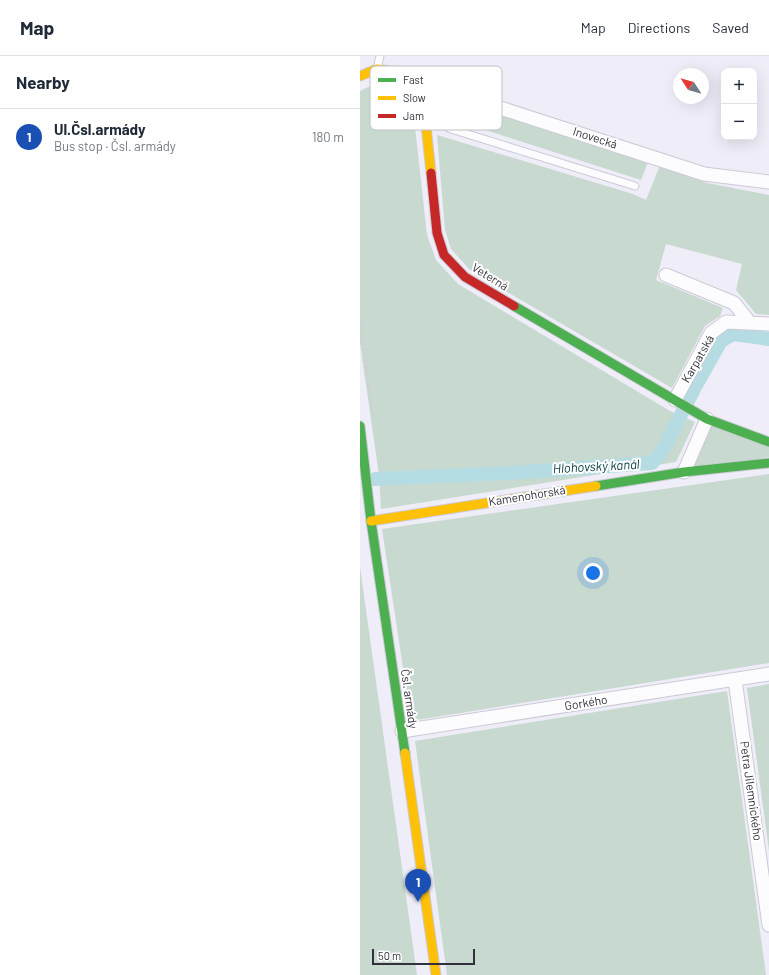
<!DOCTYPE html>
<html lang="en">
<head>
<meta charset="utf-8">
<style>
	:root { --surface:#fff; --page:#f6f6f7; --text:#1f2937; --muted:#747a83; --line:#e0e1e3; --accent:#0b8043 }
	body { margin:0; font-family:Barlow,sans-serif; background:var(--page); color:var(--text) }
	.controls { position:absolute; right:12px; top:12px; display:grid; overflow:hidden; border-radius:8px; box-shadow:0 4px 16px #0002 }
	.controls button { width:36px; height:36px; display:grid; place-items:center; padding:0; border:0; border-bottom:1px solid var(--line); background:var(--surface); color:var(--text); font:20px sans-serif }
	.compass { position:absolute; left:313px; top:12px; width:36px; height:36px; border-radius:50%; background:var(--surface); box-shadow:0 4px 16px #0002; rotate:306deg }
	.scale { position:absolute; left:12px; bottom:10px; width:103px; box-sizing:border-box; padding-left:4px; border:2px solid #32303d; border-top:0; font-size:11px; line-height:14px; white-space:nowrap; color:#32303d; -webkit-text-stroke:3px #fff; paint-order:stroke }
	.you { position:absolute; left:233px; top:517px; width:14px; height:14px; margin:-10px; border:3px solid #fff; border-radius:50%; background:#1a73e8; box-shadow:0 0 0 6px #1a73e833 }
	.badge { display:grid; place-items:center; width:26px; height:26px; border-radius:50%; background:var(--accent); color:#fff; font-size:13px; font-weight:700 }
	.pin { position:absolute; translate:-50% -33px; filter:drop-shadow(0 1px 2px #0008) }
	.pin::after { content:''; position:absolute; top:21px; width:14px; height:12px; background:inherit; clip-path:polygon(0 0,100% 0,50% 100%) }
	.list { margin:0; padding:0; list-style:none }
	h2 { display:flex; justify-content:space-between; align-items:center; height:52px; margin:0; padding:0 16px; font-size:17px }
	h2 small { font-size:13px; font-weight:400; color:var(--muted) }
	.list li { display:grid; grid-template-columns:26px 1fr auto; gap:12px; align-items:center; box-sizing:border-box; height:56px; padding:0 16px; border-top:1px solid var(--line) }
	.list b { display:block; font-size:15px; white-space:nowrap }
	.list p { margin:0; font-size:13px; white-space:nowrap; color:var(--muted) }
	.list em { font-size:13px; font-style:normal; color:var(--muted) }
	.map { position:relative; flex:none; width:409px; height:919px; overflow:hidden }
	header { display:flex; align-items:center; gap:24px; box-sizing:border-box; height:56px; padding:0 20px; background:var(--surface); border-bottom:1px solid var(--line) }
	header strong { font-size:19px }
	nav { display:flex; gap:22px; margin-inline-start:auto; font-size:14px }
	main { display:flex }
	aside { flex:1; background:var(--surface) }
	.map>svg:first-child { display:block }
</style>
</head>
<body>
<header>
<strong>Map</strong>
<nav><a>Map</a><a>Directions</a><a>Saved</a></nav>
</header>
<main>
<aside>
<h2>Nearby<small></small></h2>
<ul class="list">
<li><span class="badge" style="background:#1a4fb4">1</span><div><b>Ul.Čsl.armády</b><p>Bus stop · Čsl. armády</p></div><em>180 m</em></li>
</ul>
</aside>
<div class="map">
<svg width="409" height="919" viewBox="0 0 409 919">
	<rect width="100%" height="100%" fill="#eeedf8"/>
	<path fill="#c8d9d0" d="M34 25 49 29 54 62 67 179 76 204 98 228 310 355 335 366 316 406 21 453 19 419 0 287V35L18 26Z
		M87 41 288 106 281 124 85 61 80 57 78 50 81 43Z
		M77 79 273 138 286 144 300 109 347 127 409 139V259L396 258 376 234 382 208 306 188 296 224 363 252 360 260 345 270 312 332 111 215 91 193 85 174Z
		M347 363 409 386V401L324 416Z
		M409 418V607L51 665 22 473Z
		M0 511 57 919H0Z
		M409 628V795L387 632Z
		M367 635 406 919H87L55 685Z"/>
	<g fill="none" stroke-linecap="round" stroke-linejoin="round">
		<path stroke="#b5dce3" stroke-width="14" d="M15 423 150 417 292 407 303 394 335 331 361 285 373 278 409 283"/>
		<defs>
			<path id="lane" d="M17 13 20 0
				M68 61 91 73 275 130"/>
			<path id="street" d="M62 32 91 36 344 118 409 126
				M306 219 374 247 390 267
				M315 344 351 277 366 266 409 268
				M324 416 347 363
				M375 624 409 869
				M42 675 409 618"/>
			<path id="fast" d="M154 250 347 363 409 386
				M0 370 11 465 45 697
				M236 430 324 416 409 407"/>
			<path id="slow" d="M0 20 17 13 42 17 62 32 71 117
				M11 465 236 430
				M45 697 76 919"/>
			<path id="jam" d="M71 117 77 177 84 199 105 221 154 250"/>
		</defs>
		<use href="#lane" stroke="#cccad5" stroke-width="9"/>
		<use href="#street" stroke="#cccad5" stroke-width="15"/>
		<use href="#fast" stroke="#cccad5" stroke-width="11"/>
		<use href="#slow" stroke="#cccad5" stroke-width="11"/>
		<use href="#jam" stroke="#cccad5" stroke-width="11"/>
		<path stroke="#cfced3" stroke-width="2.5" stroke-dasharray="3 3" stroke-linecap="butt" d="M0 268 13 361"/>
		<use href="#lane" stroke="#fcfcfe" stroke-width="7"/>
		<use href="#street" stroke="#fcfcfe" stroke-width="13"/>
		<use href="#fast" stroke="#4caf50" stroke-width="9"/>
		<use href="#slow" stroke="#ffc107" stroke-width="9"/>
		<use href="#jam" stroke="#c62828" stroke-width="9"/>
	</g>
	<g text-anchor="middle" stroke-width="4" stroke-linejoin="round" paint-order="stroke">
		<g font-size="12" fill="#32303d" stroke="#fff">
			<text transform="translate(235 82) rotate(18)" y="4">Inovecká</text>
			<text transform="translate(130 221) rotate(32)" y="4">Veterná</text>
			<text transform="translate(338 303) rotate(-60)" y="4">Karpatská</text>
			<text transform="translate(167 440) rotate(-9)" y="4">Kamenohorská</text>
			<text transform="translate(49 643) rotate(82)" y="4">Čsl. armády</text>
			<text transform="translate(226 647) rotate(-9)" y="4">Gorkého</text>
			<text transform="translate(391 735) rotate(82)" y="4">Petra Jilemnického</text>
		</g>
		<g font-size="13" font-style="italic" fill="#0d4246" stroke="#fff">
			<text transform="translate(236 410) rotate(-3)" y="5">Hlohovský kanál</text>
		</g>
	</g>
	<rect x="10" y="10" width="132" height="64" rx="6" fill="#fff" stroke="#c2c1c5" stroke-width="1"/>
	<rect x="18" y="22" width="18" height="4" fill="#4caf50"/>
	<rect x="18" y="40" width="18" height="4" fill="#ffc107"/>
	<rect x="18" y="58" width="18" height="4" fill="#c62828"/>
	<g font-size="11" fill="#32303d">
		<text x="43" y="28">Fast</text>
		<text x="43" y="46">Slow</text>
		<text x="43" y="64">Jam</text>
	</g>
</svg>
<div class="controls">
<button>+</button>
<button>−</button>
</div>
<svg class="compass" viewBox="-18 -18 36 36"><path d="M0-13l5 13h-10z" fill="#e53935"/><path d="M0 13l5-13h-10z" fill="#747a83"/></svg>
<div class="scale">50 m</div>
<div class="you"></div>
<div class="pin badge" style="left:58px;top:846px;background:#1a4fb4">1</div>
</div>
</main>
</body>
</html>
